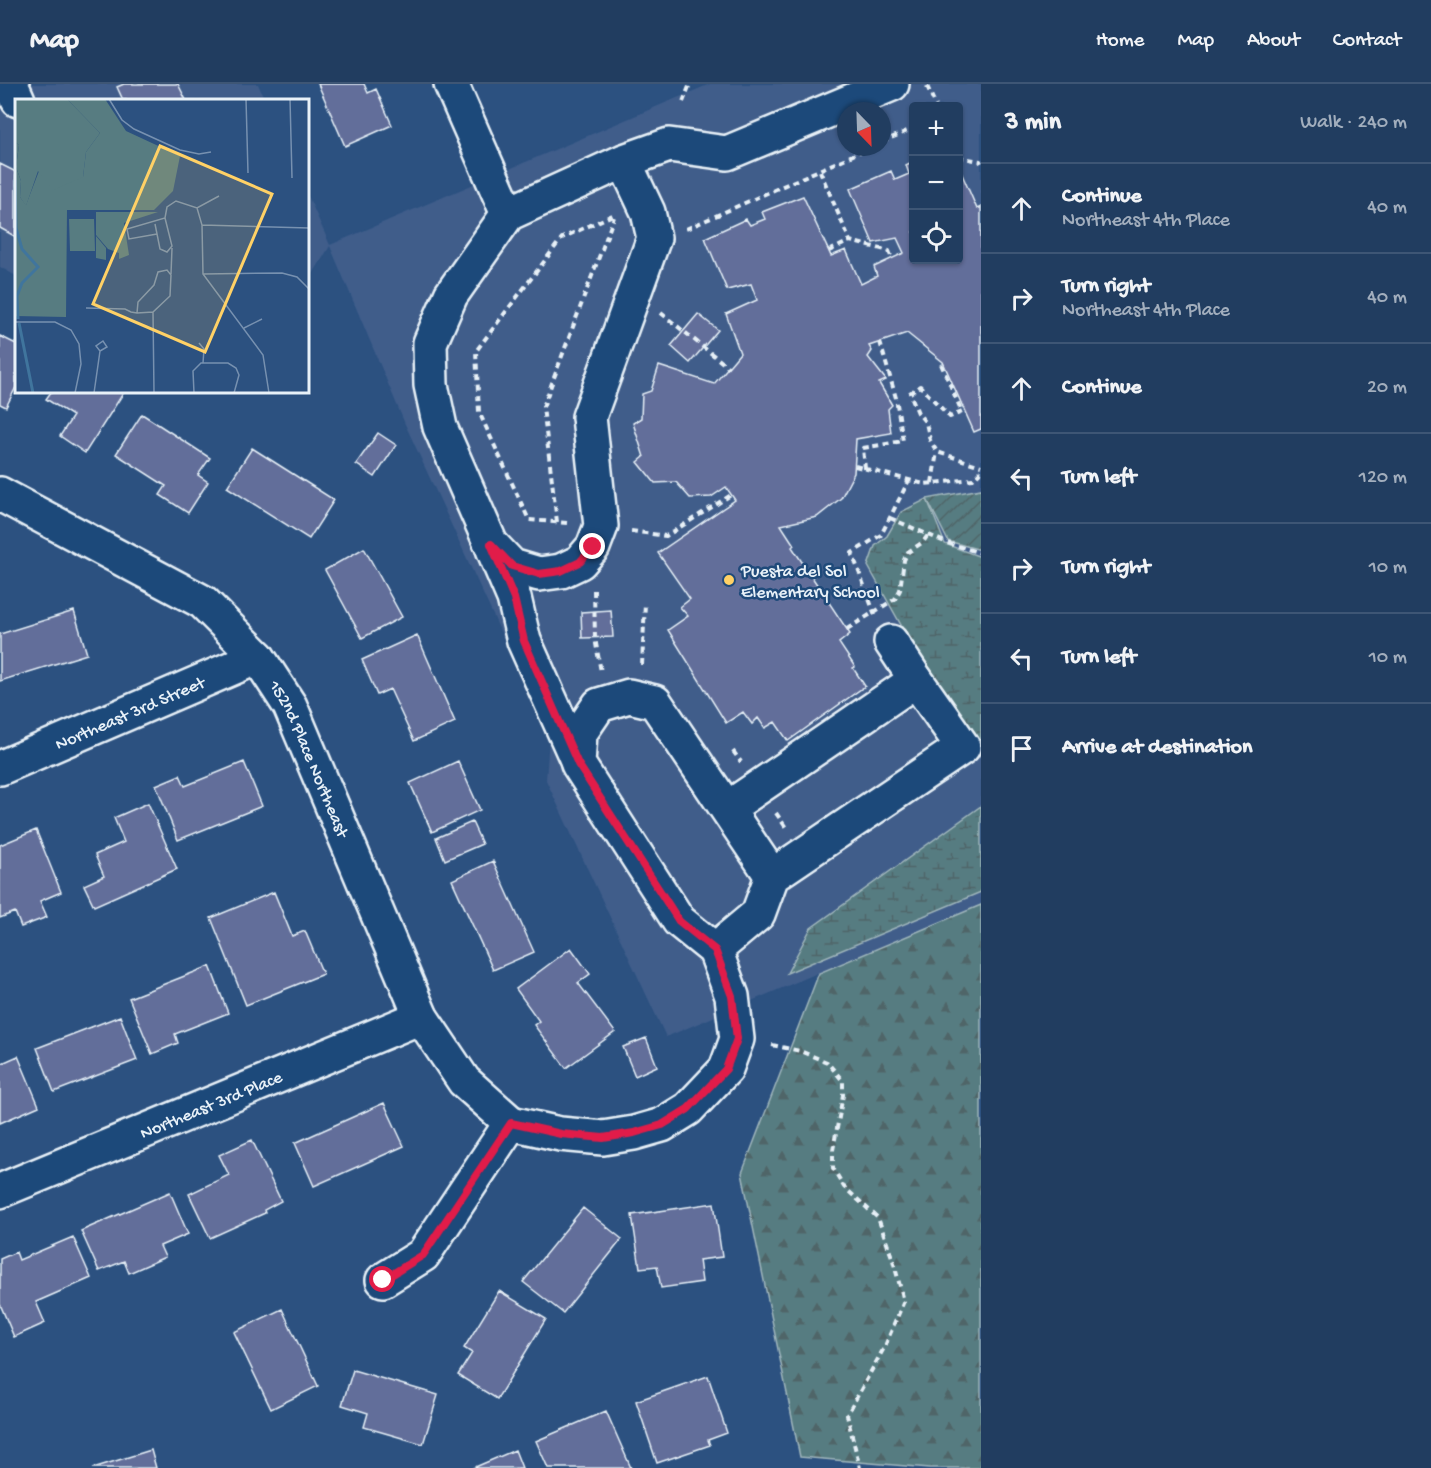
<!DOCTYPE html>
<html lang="en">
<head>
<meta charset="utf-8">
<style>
	:root { --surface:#213d60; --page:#2d4869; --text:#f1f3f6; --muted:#a2aebd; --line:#3e5675 }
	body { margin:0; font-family:"Gochi Hand",sans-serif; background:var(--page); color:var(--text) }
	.controls { position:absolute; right:18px; top:18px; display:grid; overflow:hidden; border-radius:6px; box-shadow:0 2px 4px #0004 }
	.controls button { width:54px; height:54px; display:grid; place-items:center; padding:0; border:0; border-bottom:2px solid var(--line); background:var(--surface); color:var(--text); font:30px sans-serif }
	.compass { position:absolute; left:837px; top:18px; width:54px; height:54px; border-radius:50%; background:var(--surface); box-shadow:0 2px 4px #0004; rotate:157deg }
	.stop { position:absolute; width:18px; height:18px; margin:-14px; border:4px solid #e11d48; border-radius:50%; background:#fff }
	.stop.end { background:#e11d48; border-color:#fff; box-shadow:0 2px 6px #0008 }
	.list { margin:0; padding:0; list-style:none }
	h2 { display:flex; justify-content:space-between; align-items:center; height:78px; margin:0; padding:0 24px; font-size:26px }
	h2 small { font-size:20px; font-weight:400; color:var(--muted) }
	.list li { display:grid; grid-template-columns:39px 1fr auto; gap:18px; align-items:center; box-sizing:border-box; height:90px; padding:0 24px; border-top:2px solid var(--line) }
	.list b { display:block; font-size:22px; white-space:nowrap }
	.list p { margin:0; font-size:20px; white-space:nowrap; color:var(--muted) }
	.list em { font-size:20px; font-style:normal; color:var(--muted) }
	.icon { flex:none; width:33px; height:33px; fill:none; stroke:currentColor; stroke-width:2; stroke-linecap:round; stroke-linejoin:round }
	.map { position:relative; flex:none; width:981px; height:1384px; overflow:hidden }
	header { display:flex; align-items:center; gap:36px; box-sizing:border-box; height:84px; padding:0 30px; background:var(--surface); border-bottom:2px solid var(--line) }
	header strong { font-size:28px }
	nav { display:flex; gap:33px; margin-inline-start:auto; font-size:21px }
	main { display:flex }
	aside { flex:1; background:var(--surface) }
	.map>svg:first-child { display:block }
</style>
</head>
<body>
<header>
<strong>Map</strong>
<nav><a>Home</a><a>Map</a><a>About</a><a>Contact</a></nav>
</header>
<main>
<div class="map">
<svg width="981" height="1384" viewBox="0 0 981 1384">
	<defs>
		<pattern id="forest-firs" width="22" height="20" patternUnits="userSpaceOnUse" patternTransform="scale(1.5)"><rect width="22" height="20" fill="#577c81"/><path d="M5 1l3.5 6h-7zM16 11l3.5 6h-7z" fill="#4f6568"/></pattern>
		<pattern id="wetland-marsh" width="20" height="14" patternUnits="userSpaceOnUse" patternTransform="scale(1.5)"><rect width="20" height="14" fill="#577c81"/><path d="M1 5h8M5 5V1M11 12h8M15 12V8" fill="none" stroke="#4f6568"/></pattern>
		<pattern id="garden-furrows" width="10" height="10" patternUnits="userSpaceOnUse" patternTransform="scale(1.5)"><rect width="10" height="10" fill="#577c81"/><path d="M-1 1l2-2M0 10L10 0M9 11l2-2" fill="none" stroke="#4f6568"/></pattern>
	</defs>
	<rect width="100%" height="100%" fill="#2c5180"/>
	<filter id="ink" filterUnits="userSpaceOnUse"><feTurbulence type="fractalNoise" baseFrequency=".0167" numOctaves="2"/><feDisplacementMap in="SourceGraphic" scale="12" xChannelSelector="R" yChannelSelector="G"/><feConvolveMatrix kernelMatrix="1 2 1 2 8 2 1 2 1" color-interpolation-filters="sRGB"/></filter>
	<g filter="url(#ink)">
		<path fill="#3f5d8a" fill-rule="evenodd" d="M0 0H258L265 16H16V192L0 183Z
			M710 0H981V820L666 953 546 696 549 653 405 340 330 162 308 198V112L330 161ZM914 22H958V176H914ZM846 27H882V63H846Z"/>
		<path fill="url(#forest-firs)" stroke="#a0b6bc" stroke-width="1.5" d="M981 821V1384H930L800 1373 742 1089 819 889Z"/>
		<path fill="url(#wetland-marsh)" stroke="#a0b6bc" stroke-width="1.5" d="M927 415 945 460 981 473V661L905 548 868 482 875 462 887 452 901 428Z
			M981 722V808L787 889 811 844Z"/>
		<path fill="url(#garden-furrows)" stroke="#a0b6bc" stroke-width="1.5" d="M981 405V466L948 457 927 415Z"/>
		<path fill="#626e9a" stroke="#e8f1f8" stroke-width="1.5" d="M124 0H178L186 16H123L117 3Z
			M318 0H364L368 9 376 5 392 41 345 62Z
			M914 77V176H958V81L977 125 981 123V345L974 348 943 278 907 249 869 262 872 267 868 273 886 296 879 299 892 321 888 325 891 349 856 355 854 389 841 414 817 433 781 441 794 461 792 463 850 550 839 559 855 583 853 584 865 602 788 657 775 638 765 644 758 634 752 640 743 628 726 639 668 546 688 532 680 523 690 515 658 469 735 416 726 403 711 413 690 414 676 398 655 399 638 378 644 373 633 339 641 334 642 310 651 307 659 282 714 300 740 269 726 230 757 216 751 200 727 206 705 154 746 135 750 141 765 135 762 128 803 112 831 172 846 166 861 200 877 192 874 183 904 169 897 154 873 159 850 105 891 87 895 96 909 90 906 81Z
			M0 80 16 88V153L0 144Z
			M698 230 718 246 690 279 671 262Z
			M0 252 16 260V303L6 323 0 320Z
			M51 308H124L85 369 60 352 73 332 46 315Z
			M142 330 210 374 198 391 208 398 188 429 160 411 166 402 116 370Z
			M378 349 396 361 375 393 356 380Z
			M252 364 334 416 309 455 227 403Z
			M364 464 402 533 362 554 325 486Z
			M611 526 613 553 582 554 581 528Z
			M74 527 87 570 0 597V550Z
			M417 551 455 638 414 657 390 605 377 611 362 576Z
			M458 677 480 726 432 748 410 699Z
			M244 678 262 722 178 756 156 701 180 691 185 702Z
			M148 719 177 785 94 822 84 801 104 792 95 771 124 758 114 734Z
			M472 738 482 760 445 776 436 754Z
			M36 746 61 808 40 817 47 833 21 843 15 828 0 834V761Z
			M493 777 534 868 493 886 452 796Z
			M274 808 292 852 305 847 323 890 246 921 211 834Z
			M571 864 590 890 578 899 615 948 566 984 534 941 539 937 516 905Z
			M210 882 228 929 175 950 178 959 152 970 129 914Z
			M120 932 137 976 54 1008 37 964Z
			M646 954 657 982 635 992 623 963Z
			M18 972 39 1022 0 1039V980Z
			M384 1019 404 1062 314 1102 295 1059Z
			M252 1056 281 1117 264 1126 265 1129 210 1154 189 1110 229 1091 219 1071Z
			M170 1108 188 1150 160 1162 165 1173 129 1189 124 1177 99 1187 81 1147Z
			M714 1119 722 1173 699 1176 702 1198 661 1204 657 1182 640 1184 632 1131Z
			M583 1124 622 1155 563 1229 523 1198Z
			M73 1153 91 1194 36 1218 45 1239 14 1253 0 1220V1175L16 1168 19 1176Z
			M499 1207 546 1235 497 1315 458 1291 472 1269 464 1264Z
			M282 1225 318 1302 271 1325 234 1248Z
			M353 1286 438 1311 423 1360 364 1343 368 1329 342 1321Z
			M708 1292 727 1349 708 1356 710 1361 657 1379 636 1317Z
			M606 1327 631 1384H548L536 1357Z
			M151 1366 156 1384H93Z
			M515 1366 522 1384H473Z"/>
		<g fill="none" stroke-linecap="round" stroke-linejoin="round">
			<defs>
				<g id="minor">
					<path d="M11 0 18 16"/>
					<path d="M451 0 508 130"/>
					<path d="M624 77 648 128 654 154 589 333 601 442 593 463 580 478 561 487 539 490 512 482 491 460 440 343 431 301 430 259 451 211 508 130 624 77 669 61 727 69 892 0"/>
					<path id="s1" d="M0 410 203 518 258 573 290 622 421 933 464 997 511 1039"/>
					<path d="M493 465 514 514 524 557 578 678"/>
					<path d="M891 558 916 596"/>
					<path id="s2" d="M0 684 258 573"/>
					<path d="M715 866 679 837 578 680 580 649 599 621 629 612 655 618 772 792"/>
					<path id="s3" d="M0 1107 421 933"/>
					<path d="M383 1196 423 1171 511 1039 560 1050 603 1054 634 1049 662 1041 688 1025 726 985 737 955 732 912 715 866 758 830 772 792 963 663 916 596 728 724"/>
				</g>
			</defs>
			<use href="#minor" stroke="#e8f1f8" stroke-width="38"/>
			<path stroke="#e8f1f8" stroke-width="4" stroke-dasharray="6 4.5" stroke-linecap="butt" d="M927 2 936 22
				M683 18 690 0
				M882 58 914 44
				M958 73 980 77 981 79
				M820 87 850 157 889 167 892 175
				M686 145 871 63
				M829 167 850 157
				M661 229 728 283
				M941 280 962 328 950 333 920 302 910 309 918 329 926 339 930 356 937 368 981 382
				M855 382 924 400 973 395 981 387
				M865 385 863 364 903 357 896 314 880 258
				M932 399 937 368
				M890 434 947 459 981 469
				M557 438 543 323 614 133
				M567 439 529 436 479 328 476 267 562 154 615 130
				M631 447 666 452 731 411
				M594 506 595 554 601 588
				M875 531 852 469 881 451 909 396
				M847 545 895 515 900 506 904 476 908 468 923 458 928 451
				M642 581 645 519
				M733 667 741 678
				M776 729 787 745
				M772 961 800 967 827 978 843 997V1011L833 1066V1084L844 1103 878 1134 893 1176 904 1217 885 1262 847 1331 860 1384"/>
			<use href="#minor" stroke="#1f4a7a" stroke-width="33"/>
		</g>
	</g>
	<g fill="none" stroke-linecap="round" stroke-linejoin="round" filter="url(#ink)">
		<path stroke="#e11d48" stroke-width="8" d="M383 1196 423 1171 511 1039 561 1050 603 1054 634 1049 662 1041 688 1025 726 985 737 955 732 912 715 866 679 837 578 680 524 557 514 514 491 460 512 482 539 490 561 487 580 478 593 463"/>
	</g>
	<circle fill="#ffd166" stroke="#1f4a7a" stroke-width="2" cx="729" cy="496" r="6"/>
	<g text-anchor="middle" stroke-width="5" stroke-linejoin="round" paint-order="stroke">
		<g font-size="18" fill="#e8f1f8" stroke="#1f4a7a" text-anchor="start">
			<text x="741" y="492">Puesta del Sol<tspan x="741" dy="21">Elementary School</tspan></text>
		</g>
		<g font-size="18" fill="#e8f1f8" stroke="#1f4a7a">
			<text dy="6" stroke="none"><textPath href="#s2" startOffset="141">Northeast 3rd Street</textPath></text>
			<text dy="6" stroke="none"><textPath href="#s1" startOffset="422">152nd Place Northeast</textPath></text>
			<text dy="6" stroke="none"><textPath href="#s3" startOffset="228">Northeast 3rd Place</textPath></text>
		</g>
	</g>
	<g transform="translate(15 15)">
		<rect width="294" height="294" fill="#2c5180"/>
		<path d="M52 0H90L111 32 165 57 158 92 139 111H52L51 218 0 217V43L4 46 1 68 6 82 5 98 11 106 24 72 68 78 71 53 85 34Z" fill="#577c81"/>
		<path d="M0 0H52L85 34 71 53 68 78 38 91 23 72 11 107 5 98 6 82 1 68 4 46 0 43ZM81 113H143L109 124 114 156 104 160V154L93 150 81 136Z" fill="#577c81"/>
		<path d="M81 137 91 149V161L81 159Z" fill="#577c81"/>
		<path d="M54 120H79L80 152H55Z" fill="#577c81"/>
		<path fill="none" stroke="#40759d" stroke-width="3" d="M0 81 1 129 7 150 23 168 7 184 2 197 3 220M4 224 18 294"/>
		<path fill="none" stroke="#7791b0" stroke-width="1.5" d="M94 0 107 21 119 30 165 51 184 55 196 53M231 0 233 74M275 0 277 79M182 109 187 126 188 175 248 256 254 294M140 125 145 150 152 153 157 147 150 119M187 126 294 129M142 135 114 140 112 130 150 119 152 108 161 102 182 109 204 97M156 175 157 149M188 175 267 174 282 178 294 190M71 209 110 210 116 213 122 214 138 213 155 197 156 176 152 171 143 173 139 186 123 203 122 214M138 213 139 294M0 223H40L56 231 64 245 66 265 60 294M229 229 247 220M184 244 189 250 188 264M79 294 85 252 81 247 88 242 92 248 85 252M179 294 178 272 186 264H213L221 269 224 276 219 294"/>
		<path fill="#ffd166" fill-opacity="0.15" stroke="#ffd166" stroke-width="3" d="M145 47 257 95 190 253 78 205Z"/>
		<rect width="294" height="294" fill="none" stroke="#e8f1f8" stroke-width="3"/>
	</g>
</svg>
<div class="controls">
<button>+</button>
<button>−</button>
<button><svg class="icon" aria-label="locate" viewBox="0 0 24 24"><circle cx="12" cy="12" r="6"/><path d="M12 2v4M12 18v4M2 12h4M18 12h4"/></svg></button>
</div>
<svg class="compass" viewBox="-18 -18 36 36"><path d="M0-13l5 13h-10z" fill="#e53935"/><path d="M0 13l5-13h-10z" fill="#a2aebd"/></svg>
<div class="stop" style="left:383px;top:1196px"></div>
<div class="stop end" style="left:593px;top:463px"></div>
</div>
<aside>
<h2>3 min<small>Walk · 240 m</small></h2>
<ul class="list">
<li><svg class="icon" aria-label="ahead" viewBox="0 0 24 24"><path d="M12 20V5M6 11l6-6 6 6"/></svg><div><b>Continue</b><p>Northeast 4th Place</p></div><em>40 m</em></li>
<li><svg class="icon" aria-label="right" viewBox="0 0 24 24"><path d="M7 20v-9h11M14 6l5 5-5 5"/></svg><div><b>Turn right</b><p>Northeast 4th Place</p></div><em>40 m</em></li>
<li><svg class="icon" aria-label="ahead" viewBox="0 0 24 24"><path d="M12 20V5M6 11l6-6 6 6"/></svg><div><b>Continue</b></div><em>20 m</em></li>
<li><svg class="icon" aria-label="left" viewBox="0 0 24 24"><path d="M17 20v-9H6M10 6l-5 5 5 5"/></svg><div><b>Turn left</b></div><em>120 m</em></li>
<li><svg class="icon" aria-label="right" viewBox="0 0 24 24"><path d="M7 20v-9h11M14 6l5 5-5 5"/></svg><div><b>Turn right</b></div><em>10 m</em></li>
<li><svg class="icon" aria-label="left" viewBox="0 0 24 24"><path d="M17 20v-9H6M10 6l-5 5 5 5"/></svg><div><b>Turn left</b></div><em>10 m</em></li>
<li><svg class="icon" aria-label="arrive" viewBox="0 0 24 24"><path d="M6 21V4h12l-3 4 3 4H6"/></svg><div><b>Arrive at destination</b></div></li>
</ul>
</aside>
</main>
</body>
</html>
